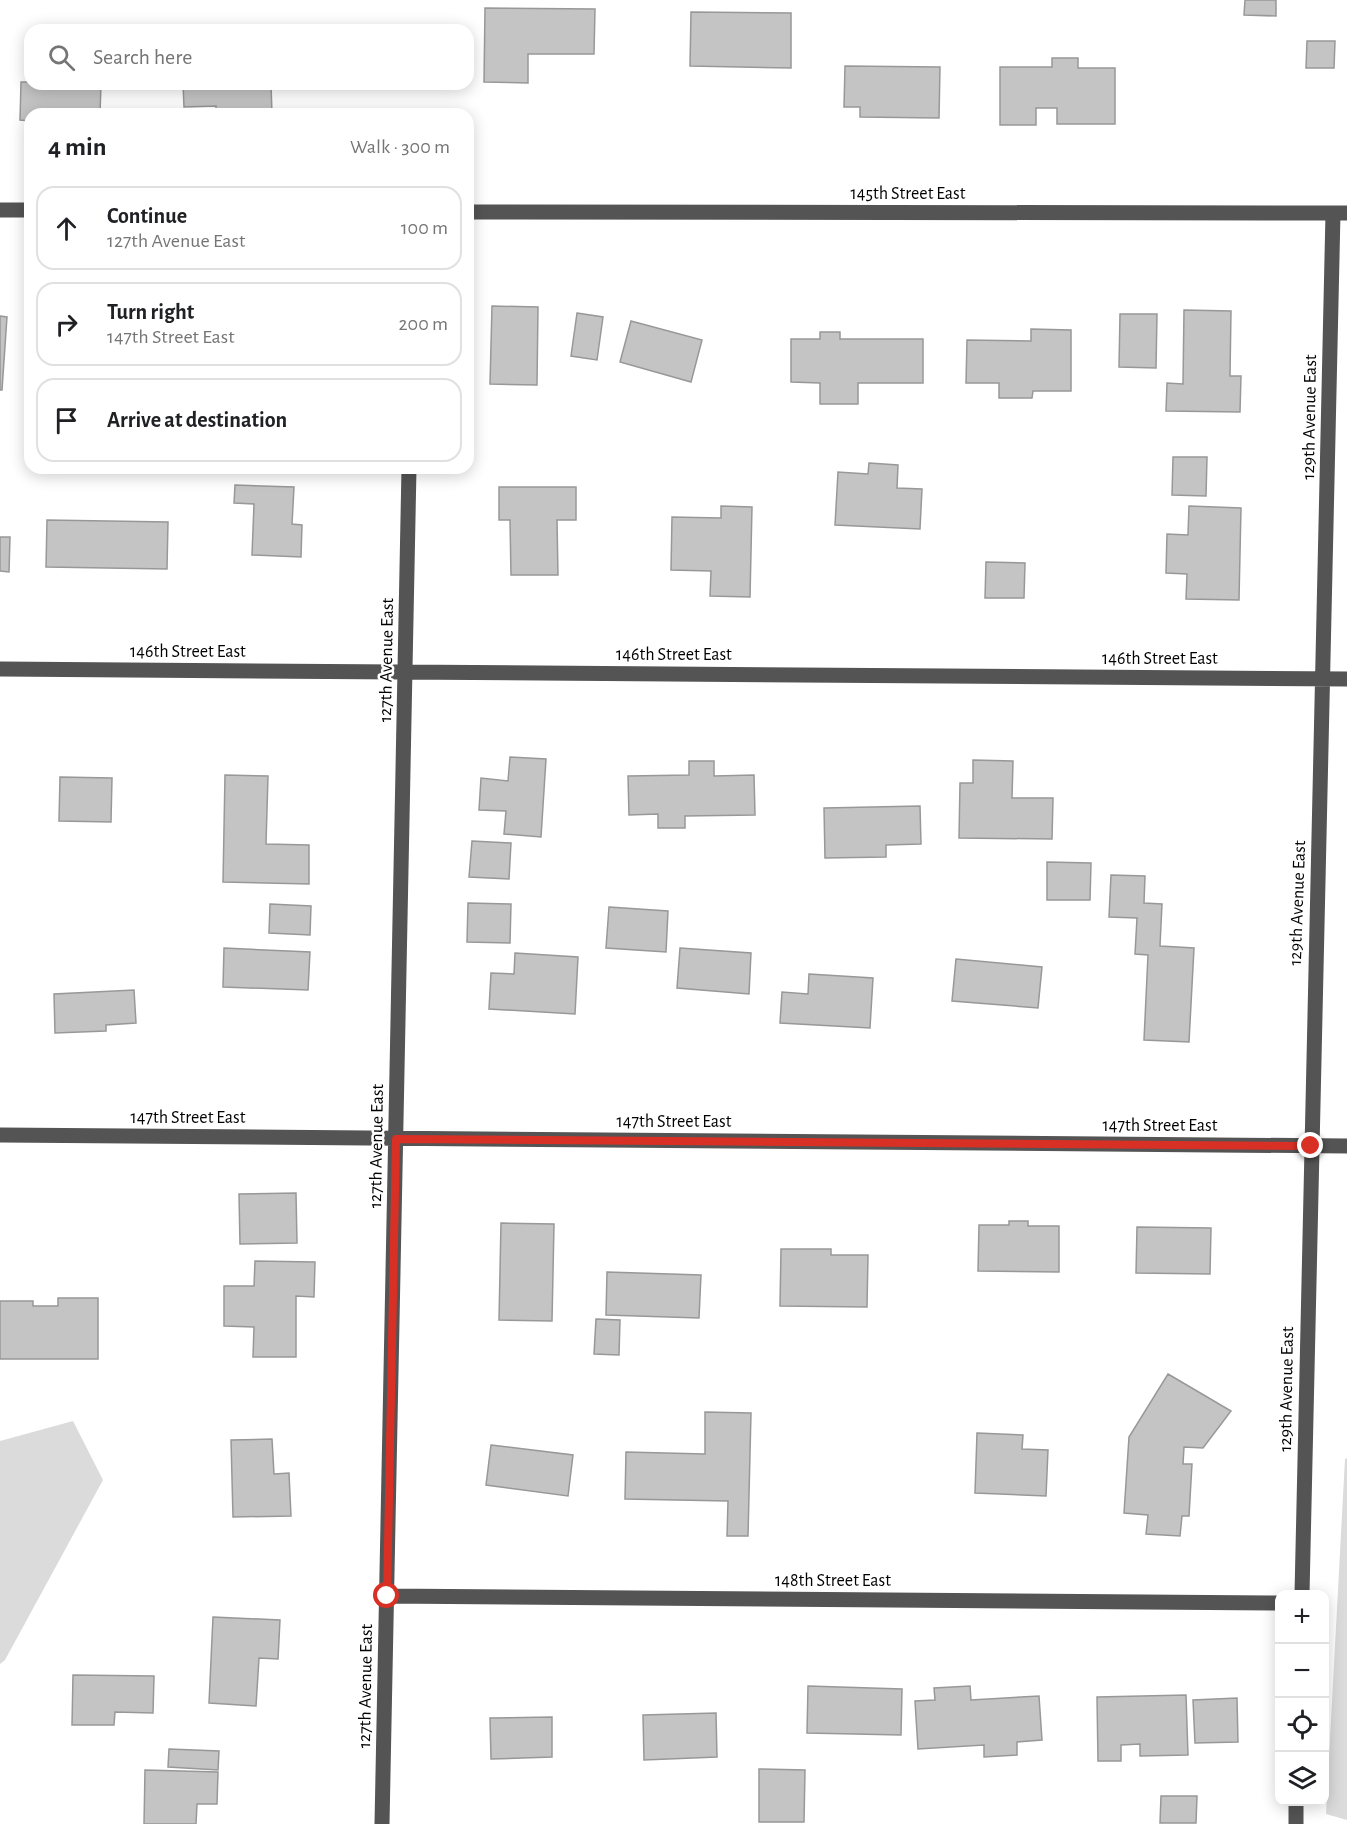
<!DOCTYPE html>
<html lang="en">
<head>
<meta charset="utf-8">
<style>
	:root { --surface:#fff; --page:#f6f6f6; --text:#202124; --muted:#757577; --line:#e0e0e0 }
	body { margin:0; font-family:"Alegreya Sans",sans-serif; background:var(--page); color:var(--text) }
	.controls { position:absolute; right:18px; bottom:18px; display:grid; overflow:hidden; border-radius:12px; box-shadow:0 3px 15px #0003 }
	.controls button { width:54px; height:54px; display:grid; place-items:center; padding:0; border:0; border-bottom:2px solid var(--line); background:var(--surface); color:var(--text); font:30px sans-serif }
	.stop { position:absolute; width:18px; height:18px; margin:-14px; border:4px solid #d93025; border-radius:50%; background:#fff }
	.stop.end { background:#d93025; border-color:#fff; box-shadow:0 2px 6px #0008 }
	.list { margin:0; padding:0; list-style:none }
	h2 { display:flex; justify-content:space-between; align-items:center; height:78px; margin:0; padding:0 24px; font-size:26px }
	h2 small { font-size:20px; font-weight:400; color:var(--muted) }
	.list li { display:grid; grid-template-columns:39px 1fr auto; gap:18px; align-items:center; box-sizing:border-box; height:84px; margin:0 12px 12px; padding:0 12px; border:2px solid var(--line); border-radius:18px }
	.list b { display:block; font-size:22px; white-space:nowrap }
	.list p { margin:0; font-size:20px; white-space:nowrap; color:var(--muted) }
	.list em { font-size:20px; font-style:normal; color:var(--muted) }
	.icon { flex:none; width:33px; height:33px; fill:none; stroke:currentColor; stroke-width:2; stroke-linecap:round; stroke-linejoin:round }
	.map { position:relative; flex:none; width:1347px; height:1824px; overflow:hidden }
	.search { position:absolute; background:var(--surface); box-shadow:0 3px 15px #0003; left:24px; top:24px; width:450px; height:66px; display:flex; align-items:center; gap:15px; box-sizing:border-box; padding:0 21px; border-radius:18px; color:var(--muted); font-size:22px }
	.panel { position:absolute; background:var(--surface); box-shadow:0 3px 15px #0003; left:24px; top:108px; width:450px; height:366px; border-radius:18px }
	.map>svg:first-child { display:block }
</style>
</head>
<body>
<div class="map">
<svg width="1347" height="1824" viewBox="0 0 1347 1824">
	<rect width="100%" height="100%" fill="#fff"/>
	<path fill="#dbdbdb" d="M73 1421 103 1480 5 1660 0 1664V1441Z
		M1347 1458V1820L1326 1814 1345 1459Z"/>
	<path fill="#c4c4c4" stroke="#989898" stroke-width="1.5" d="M1245 0H1276V16L1244 15Z
		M485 8 595 9 594 54H528V83L484 82Z
		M691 12 791 13V68L690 66Z
		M1307 41H1335L1334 68H1306Z
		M1052 58H1078V68H1115V124H1057V108H1036V125H1000V67H1052Z
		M845 66 940 67 939 118 860 117V107H844Z
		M21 82H30V84H101L100 114H30V121L20 120Z
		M183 84H271L272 114H235V111L216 112V106L184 107Z
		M492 306 538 307 537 385 490 384Z
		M1184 310 1231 311 1230 376H1241L1240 412 1166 411 1167 383 1183 384Z
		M577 313 603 317 597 360 571 356Z
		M1120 314H1157L1156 368 1119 367Z
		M0 316 7 317 2 390H0Z
		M631 321 702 340 691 382 620 362Z
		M1031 329 1071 330V391H1033L1032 398H999V383H966L967 340 1031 341Z
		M820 332H840V339H923V383H858V404H820V383L791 382V339H820Z
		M1173 457H1207L1206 496 1172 495Z
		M869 463 898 465 897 488 922 489 920 529 835 525 838 472 868 474Z
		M235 485 294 487 292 524 302 525 301 557 252 555 254 504 234 503Z
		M499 487H576V520H557L558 575H511L510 520H499Z
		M721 506 752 507 750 597 710 596 711 571 671 570 672 517 721 518Z
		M1189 506 1241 508 1239 600 1186 599 1187 574 1166 573 1167 534 1188 535Z
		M47 520 168 522 167 569 46 567Z
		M0 537H10L9 572 0 571Z
		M986 562 1025 563 1024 598H985Z
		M510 757 546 759 541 837 504 834 506 811 479 810 481 778 508 781Z
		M973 760 1013 761 1012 798H1053L1052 839 959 838 960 783H973Z
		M689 761H714V776L754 775 755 815 685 816V828H658V814L629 815 628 776 689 775Z
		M225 775 268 776 266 844 309 845V884L223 882Z
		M60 777 112 778 111 822 59 821Z
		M920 806 921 844 886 845V857L825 858 824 808Z
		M472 841 511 843 509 879 469 877Z
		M1047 862 1091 863 1090 900H1047Z
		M1111 875 1145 876 1144 903 1162 904 1160 946 1194 948 1189 1042 1144 1040 1148 955 1135 954 1137 918 1109 917Z
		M468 903 511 904 510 943 467 942Z
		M270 904 311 906 310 935 269 933Z
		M609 907 668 911 666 952 606 948Z
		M224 948 310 952 308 990 223 987Z
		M680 948 751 953 749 994 677 988Z
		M515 953 578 957 575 1014 489 1009 491 973 514 974Z
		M956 959 1042 967 1038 1008 952 1001Z
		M809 974 873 978 870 1028 780 1023 782 992 808 994Z
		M134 990 136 1023 106 1025V1031L55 1033 54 994Z
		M296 1193 297 1243 240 1244 239 1194Z
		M1009 1221H1028V1226H1059V1272L978 1271 979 1225H1009Z
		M501 1223 554 1224 552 1321 499 1320Z
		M1137 1227 1211 1228 1210 1274 1136 1273Z
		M781 1249H831V1255H868L867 1307 780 1306Z
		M255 1261 315 1262 314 1297 296 1296V1357H253L254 1327 224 1326V1286H254Z
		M607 1272 701 1275 699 1318 606 1315Z
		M58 1298H98V1359H0V1301H33V1306H58Z
		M596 1319 620 1320 619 1355 594 1354Z
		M1168 1374 1231 1411 1203 1448 1184 1447 1183 1464H1192L1189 1516H1182L1180 1536 1146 1534 1148 1515 1124 1513 1129 1437Z
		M705 1412 751 1413 748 1536H727L728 1501 625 1499 626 1452 705 1454Z
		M977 1433 1023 1435 1022 1449 1048 1450 1046 1496 975 1493Z
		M272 1439 274 1474 289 1473 291 1516 233 1517 231 1440Z
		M491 1445 573 1455 568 1496 486 1485Z
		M213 1617 280 1620 278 1659 259 1658 256 1706 209 1703Z
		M73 1675 154 1676 153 1713 115 1712 114 1725H72Z
		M808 1686 902 1689 901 1735 807 1733Z
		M970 1686 971 1700 1039 1696 1042 1740 1017 1742V1755L984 1757V1745L918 1749 915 1701 935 1700 934 1688Z
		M1186 1695 1188 1755 1140 1756V1744L1121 1745V1761H1098L1097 1697Z
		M1237 1698 1238 1742 1195 1743 1193 1700Z
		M716 1713 717 1757 644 1760 643 1715Z
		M552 1717V1757L491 1759 490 1718Z
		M169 1749 219 1751 218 1770 168 1767Z
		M759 1769 805 1770 804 1822H759Z
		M145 1770 218 1772 217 1804H197L196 1824H144Z
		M1161 1796H1197L1196 1823H1160Z"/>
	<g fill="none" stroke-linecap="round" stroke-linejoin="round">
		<path stroke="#545454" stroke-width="15" d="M0 210H30
			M468 212 1347 213
			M0 669 1347 679
			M0 1135 1347 1146
			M1302 1594 1333 213
			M387 1596 1280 1603
			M382 1824 409 468
			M1296 1824V1802"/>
	</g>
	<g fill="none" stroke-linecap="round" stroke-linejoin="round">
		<path stroke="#d93025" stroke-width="8" d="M387 1596 396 1139 1311 1146"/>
	</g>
	<g text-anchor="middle" stroke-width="5" stroke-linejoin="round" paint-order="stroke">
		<g font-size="18" fill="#000" stroke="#fff">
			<text x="908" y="199">145th Street East</text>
			<text transform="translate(1309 417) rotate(-89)" y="6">129th Avenue East</text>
			<text x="188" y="657">146th Street East</text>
			<text x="674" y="660">146th Street East</text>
			<text x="1160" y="664">146th Street East</text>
			<text transform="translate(386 660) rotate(-89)" y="6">127th Avenue East</text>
			<text transform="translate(1297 903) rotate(-88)" y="6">129th Avenue East</text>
			<text x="188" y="1123">147th Street East</text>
			<text x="674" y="1127">147th Street East</text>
			<text x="1160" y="1131">147th Street East</text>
			<text transform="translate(376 1146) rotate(-89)" y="6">127th Avenue East</text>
			<text transform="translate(1286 1389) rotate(-89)" y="6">129th Avenue East</text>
			<text x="833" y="1586">148th Street East</text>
			<text transform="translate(365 1686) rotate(-89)" y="6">127th Avenue East</text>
		</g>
	</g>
</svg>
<div class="controls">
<button>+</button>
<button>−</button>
<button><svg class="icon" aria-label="locate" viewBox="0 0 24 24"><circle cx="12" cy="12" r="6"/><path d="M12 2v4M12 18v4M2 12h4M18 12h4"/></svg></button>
<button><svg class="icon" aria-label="layers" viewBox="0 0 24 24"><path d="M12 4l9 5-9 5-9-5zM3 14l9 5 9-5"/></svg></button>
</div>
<div class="stop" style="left:387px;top:1596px"></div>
<div class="stop end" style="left:1311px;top:1146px"></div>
<div class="search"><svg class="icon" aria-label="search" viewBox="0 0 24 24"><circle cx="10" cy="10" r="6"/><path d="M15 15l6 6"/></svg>Search here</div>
<section class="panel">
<h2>4 min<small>Walk · 300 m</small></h2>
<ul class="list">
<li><svg class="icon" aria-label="ahead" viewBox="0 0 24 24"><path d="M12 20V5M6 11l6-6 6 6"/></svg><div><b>Continue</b><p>127th Avenue East</p></div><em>100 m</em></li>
<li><svg class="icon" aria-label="right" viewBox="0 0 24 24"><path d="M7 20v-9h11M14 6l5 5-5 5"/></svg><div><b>Turn right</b><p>147th Street East</p></div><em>200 m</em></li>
<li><svg class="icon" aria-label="arrive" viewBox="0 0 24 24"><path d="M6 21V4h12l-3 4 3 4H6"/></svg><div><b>Arrive at destination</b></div></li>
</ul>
</section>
</div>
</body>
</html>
